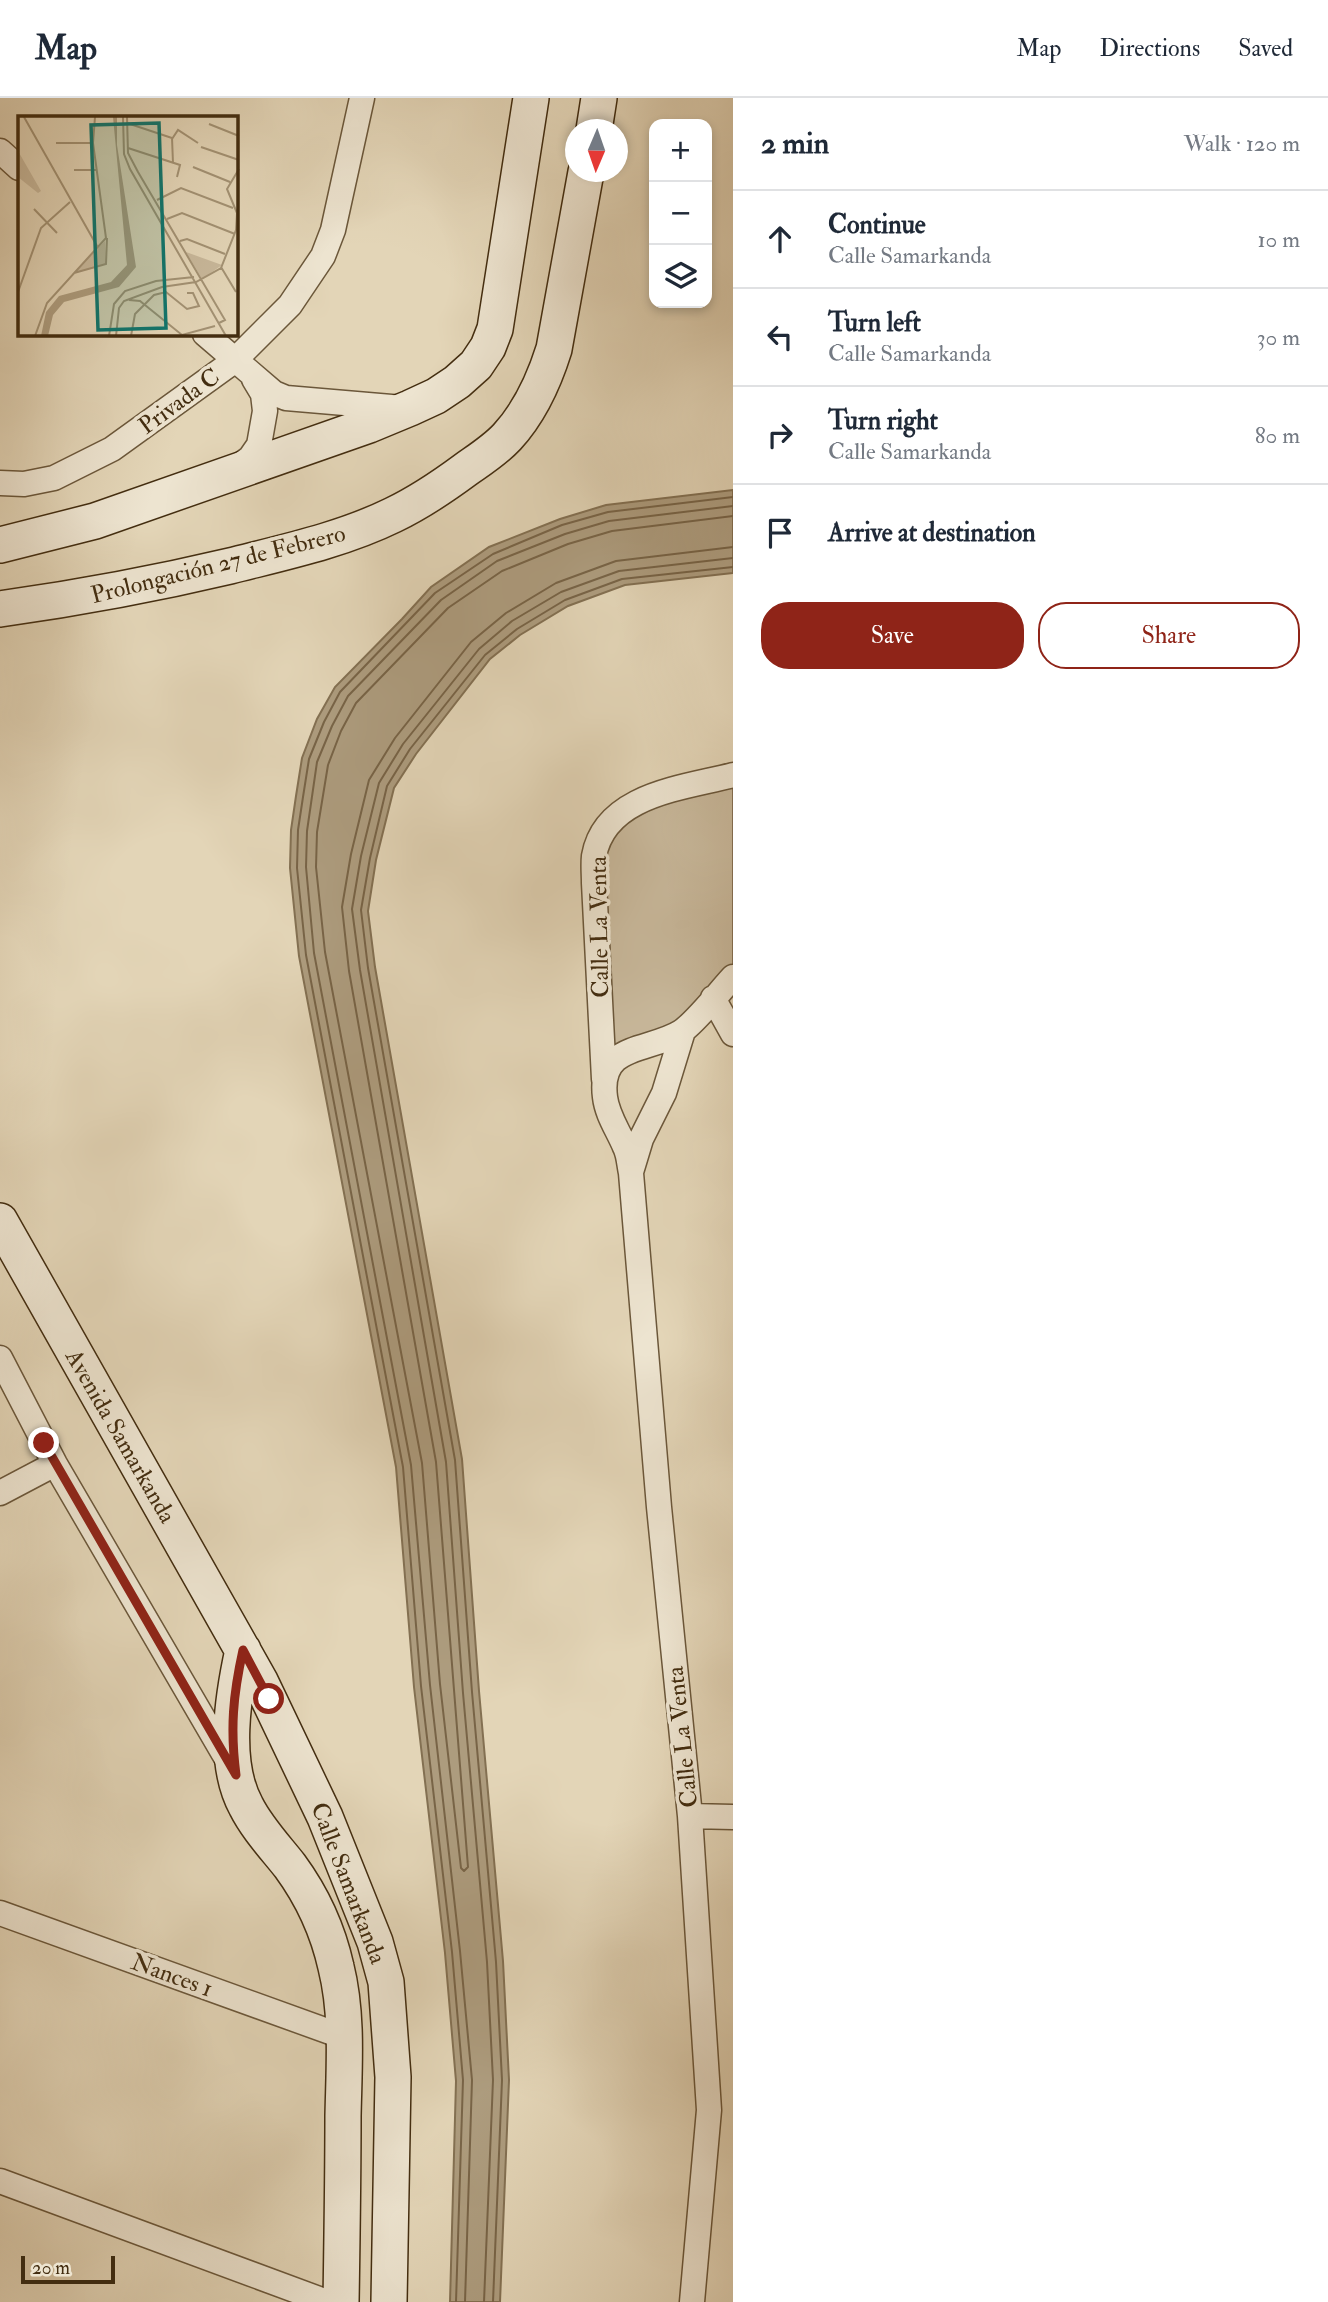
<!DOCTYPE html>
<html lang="en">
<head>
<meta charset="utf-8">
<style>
	:root { --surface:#fff; --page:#f6f6f7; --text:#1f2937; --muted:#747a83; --line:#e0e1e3; --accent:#8f2418 }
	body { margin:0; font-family:"IM FELL Double Pica",serif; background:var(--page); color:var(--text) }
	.controls { position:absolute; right:21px; top:21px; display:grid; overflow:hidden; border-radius:14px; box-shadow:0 4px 10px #0003 }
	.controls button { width:63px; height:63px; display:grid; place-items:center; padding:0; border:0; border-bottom:2px solid var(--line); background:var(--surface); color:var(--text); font:35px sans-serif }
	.compass { position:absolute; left:565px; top:21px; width:63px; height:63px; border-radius:50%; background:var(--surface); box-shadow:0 4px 10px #0003; rotate:182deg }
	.scale { position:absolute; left:21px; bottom:18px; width:94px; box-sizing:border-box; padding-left:7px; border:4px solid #432d10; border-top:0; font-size:19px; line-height:24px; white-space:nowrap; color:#432d10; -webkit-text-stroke:5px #ede4d0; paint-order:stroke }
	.stop { position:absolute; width:21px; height:21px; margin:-16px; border:5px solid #8f2418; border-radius:50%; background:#fff }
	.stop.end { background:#8f2418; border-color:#fff; box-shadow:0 2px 7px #0008 }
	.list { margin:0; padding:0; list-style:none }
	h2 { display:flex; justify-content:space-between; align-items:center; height:91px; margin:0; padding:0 28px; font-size:30px }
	h2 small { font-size:23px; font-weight:400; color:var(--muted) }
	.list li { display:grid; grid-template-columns:46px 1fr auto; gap:21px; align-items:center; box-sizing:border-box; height:98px; padding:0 28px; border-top:2px solid var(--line) }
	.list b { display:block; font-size:26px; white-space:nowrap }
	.list p { margin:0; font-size:23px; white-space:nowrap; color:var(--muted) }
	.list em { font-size:23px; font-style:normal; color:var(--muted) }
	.actions { display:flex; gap:14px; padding:21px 28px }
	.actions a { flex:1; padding:16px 0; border:2px solid var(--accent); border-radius:28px; text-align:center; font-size:24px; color:var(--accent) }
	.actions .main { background:var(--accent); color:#fff }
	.icon { flex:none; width:38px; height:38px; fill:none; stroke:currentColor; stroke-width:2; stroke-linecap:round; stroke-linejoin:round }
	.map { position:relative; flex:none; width:733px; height:2204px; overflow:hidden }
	header { display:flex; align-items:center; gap:42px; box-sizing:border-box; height:98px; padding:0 35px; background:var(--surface); border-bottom:2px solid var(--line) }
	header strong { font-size:33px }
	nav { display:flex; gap:38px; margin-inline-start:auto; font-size:24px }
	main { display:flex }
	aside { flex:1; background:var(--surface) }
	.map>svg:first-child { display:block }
</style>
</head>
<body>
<header>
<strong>Map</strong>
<nav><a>Map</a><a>Directions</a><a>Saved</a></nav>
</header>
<main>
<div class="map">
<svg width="733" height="2204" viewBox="0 0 733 2204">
	<rect width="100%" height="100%" fill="#e3d5b7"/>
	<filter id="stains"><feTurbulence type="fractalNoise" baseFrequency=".00286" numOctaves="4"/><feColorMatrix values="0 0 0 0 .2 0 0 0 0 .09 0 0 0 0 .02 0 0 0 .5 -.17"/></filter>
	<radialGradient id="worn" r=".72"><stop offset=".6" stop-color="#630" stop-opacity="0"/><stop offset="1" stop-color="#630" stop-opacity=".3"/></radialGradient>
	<path fill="#c8b89b" stroke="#867256" stroke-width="2" d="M733 677V879L683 933 625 955 602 947 607 731 624 710Z"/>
	<path fill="#ad9c7e" stroke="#837052" stroke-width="2" d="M733 392V475L625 487 568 508 520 537 490 561 416 656 394 690 376 762 368 813 375 869 462 1361 479 1593 503 1863 509 1982 500 2204H450L456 1983 445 1855 414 1589 396 1369 299 858 290 770 291 732 296 698 302 660 317 621 335 589 402 521 431 489 489 449 560 421 606 407Z"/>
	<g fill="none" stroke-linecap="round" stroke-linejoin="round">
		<path stroke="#786447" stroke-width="2" d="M733 418 612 433 568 446 502 473 448 510 356 605 341 633 328 667 317 734 316 769 325 854 422 1365 440 1586 461 1770 464 1773 468 1769 436 1364 349 873 342 809 351 756 369 682 395 640 471 544 506 515 556 485 616 463 733 449
			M456 2204 463 1982 452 1854 421 1588 403 1369 306 857 297 770 298 732 303 699 309 661 324 624 340 594 435 495 493 456 562 427 608 414 733 399
			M465 2204 472 1982 460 1853 430 1587 411 1367 314 855 306 769 307 733 317 664 332 628 348 598 441 502 497 463 565 436 609 423 733 408
			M484 2204 493 1982 487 1864 463 1595 446 1364 360 872 352 811 361 758 379 685 403 646 479 551 512 523 561 494 619 473 733 460
			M493 2204 502 1982 496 1864 472 1594 455 1362 368 870 361 812 370 760 387 688 410 651 485 557 517 531 565 502 622 481 733 469"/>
		<defs>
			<path id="street" d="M0 53 19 70
				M205 236 274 295 286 300 403 310
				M235 371 250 360 259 347 265 313 263 296 254 281
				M0 385 24 386 54 380 112 351 234 263 290 207 323 158 333 132 362 0
				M713 900 733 936
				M604 981 594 785C594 776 593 767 594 758 605 696 684 690 733 677
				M631 1074 641 1041 664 995 683 933
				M0 1260 55 1366 231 1668
				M0 1395 55 1366
				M690 1718 733 1719
				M0 1815 344 1939
				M0 2083 327 2204
				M692 2204 709 2012 690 1718 659 1409 631 1075C629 1066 629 1057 625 1049 618 1032 607 1017 605 999 598 945 649 954 681 934 697 923 719 894 733 879"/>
			<path id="secondary" d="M594 32 599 0
				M0 447 95 423 369 327 410 310 436 298 457 284 476 267 488 249 495 231 531 0
				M0 511C78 500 154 486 230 468 285 454 342 442 393 417 418 405 442 389 465 372 479 362 495 352 507 339 530 314 544 283 554 251L586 74
				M0 1123 260 1583 325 1719 375 1844 386 1884 393 1979 389 2204
				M243 1552C233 1598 222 1664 246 1708 257 1730 275 1749 290 1768 312 1798 328 1833 336 1869 348 1917 344 1969 343 2018 343 2080 342 2142 341 2204"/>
		</defs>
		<use href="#street" stroke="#6b573a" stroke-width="27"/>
		<use href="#secondary" stroke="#432d10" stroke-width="38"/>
		<use href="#street" stroke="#ede4d0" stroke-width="24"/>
		<use href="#secondary" stroke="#ede4d0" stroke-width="35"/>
	</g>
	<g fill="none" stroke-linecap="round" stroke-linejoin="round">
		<path stroke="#8f2418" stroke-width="9" d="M44 1345 236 1677C230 1631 233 1597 243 1552L269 1601"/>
	</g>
	<g text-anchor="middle" stroke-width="7" stroke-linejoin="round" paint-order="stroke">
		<g font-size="24" fill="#432d10" stroke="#ede4d0">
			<text transform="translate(179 303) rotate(-36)" y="8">Privada C</text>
			<text transform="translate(218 466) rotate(-14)" y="8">Prolongación 27 de Febrero</text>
			<text transform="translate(599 829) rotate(-91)" y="8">Calle La Venta</text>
			<text transform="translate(121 1338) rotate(60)" y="8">Avenida Samarkanda</text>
			<text transform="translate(682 1639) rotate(-96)" y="8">Calle La Venta</text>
			<text transform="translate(349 1785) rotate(69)" y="8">Calle Samarkanda</text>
			<text transform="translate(172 1877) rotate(20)" y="8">Nances 1</text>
		</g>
	</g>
	<g transform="translate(18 18)">
		<rect width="220" height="220" fill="#e3d5b7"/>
		<path d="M0 35 23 75 20 77 0 61ZM87 125 88 148 54 158ZM168 136 204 149 184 163Z" fill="#c8b89b"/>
		<path d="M95 1H99V29L118 151 101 171 46 186 35 199 30 220H23L28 196 41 180 93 166 109 149Z" fill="#ad9c7e"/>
		<path fill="none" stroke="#a39274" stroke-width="2" d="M6 1 79 130M105 1 106 38 112 53 208 220M109 1 110 37 120 56M109 7 154 22 155 47M191 8 221 20M154 23 160 14 180 27M38 27H75M183 31 221 44M110 32 162 49 159 61M175 51 212 66M56 54H78M120 56 207 204 201 207M139 84 163 72 215 92M16 93 39 117M149 103 164 97 217 118M162 125 169 123 207 138M203 151 218 176M56 157 88 148 89 122M0 176 23 112 52 86M111 184 122 185 164 219 197 210M17 220 29 187 88 122 75 27 77 1M91 220 96 188 107 175 138 165 176 161M98 220 101 192 106 185 144 171 178 166 203 152 218 114 219 97 209 73 221 53M113 220 117 198 136 179 148 176 169 193 181 190 175 177H169"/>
		<path fill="#0f766e" fill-opacity="0.15" stroke="#0f766e" stroke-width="3.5" d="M141 7 148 212 80 214 73 9Z"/>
		<rect width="220" height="220" fill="none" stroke="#432d10" stroke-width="3.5"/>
	</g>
	<rect width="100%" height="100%" filter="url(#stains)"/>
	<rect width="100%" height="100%" fill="url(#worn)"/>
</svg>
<div class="controls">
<button>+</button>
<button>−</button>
<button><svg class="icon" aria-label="layers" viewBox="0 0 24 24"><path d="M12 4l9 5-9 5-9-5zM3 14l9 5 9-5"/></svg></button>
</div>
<svg class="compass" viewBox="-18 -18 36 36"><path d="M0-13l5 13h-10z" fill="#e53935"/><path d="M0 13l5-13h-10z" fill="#747a83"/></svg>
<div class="scale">20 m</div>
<div class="stop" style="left:269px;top:1601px"></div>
<div class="stop end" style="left:44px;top:1345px"></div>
</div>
<aside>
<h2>2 min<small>Walk · 120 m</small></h2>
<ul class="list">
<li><svg class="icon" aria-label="ahead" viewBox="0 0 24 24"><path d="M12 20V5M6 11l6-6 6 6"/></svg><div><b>Continue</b><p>Calle Samarkanda</p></div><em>10 m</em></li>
<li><svg class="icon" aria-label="left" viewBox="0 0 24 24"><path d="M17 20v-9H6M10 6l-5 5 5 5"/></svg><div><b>Turn left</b><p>Calle Samarkanda</p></div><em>30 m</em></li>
<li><svg class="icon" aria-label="right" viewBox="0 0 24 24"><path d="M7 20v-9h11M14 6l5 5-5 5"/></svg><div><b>Turn right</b><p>Calle Samarkanda</p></div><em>80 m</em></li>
<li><svg class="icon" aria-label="arrive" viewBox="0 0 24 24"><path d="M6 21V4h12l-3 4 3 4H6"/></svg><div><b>Arrive at destination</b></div></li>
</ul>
<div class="actions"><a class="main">Save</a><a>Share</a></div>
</aside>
</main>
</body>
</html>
